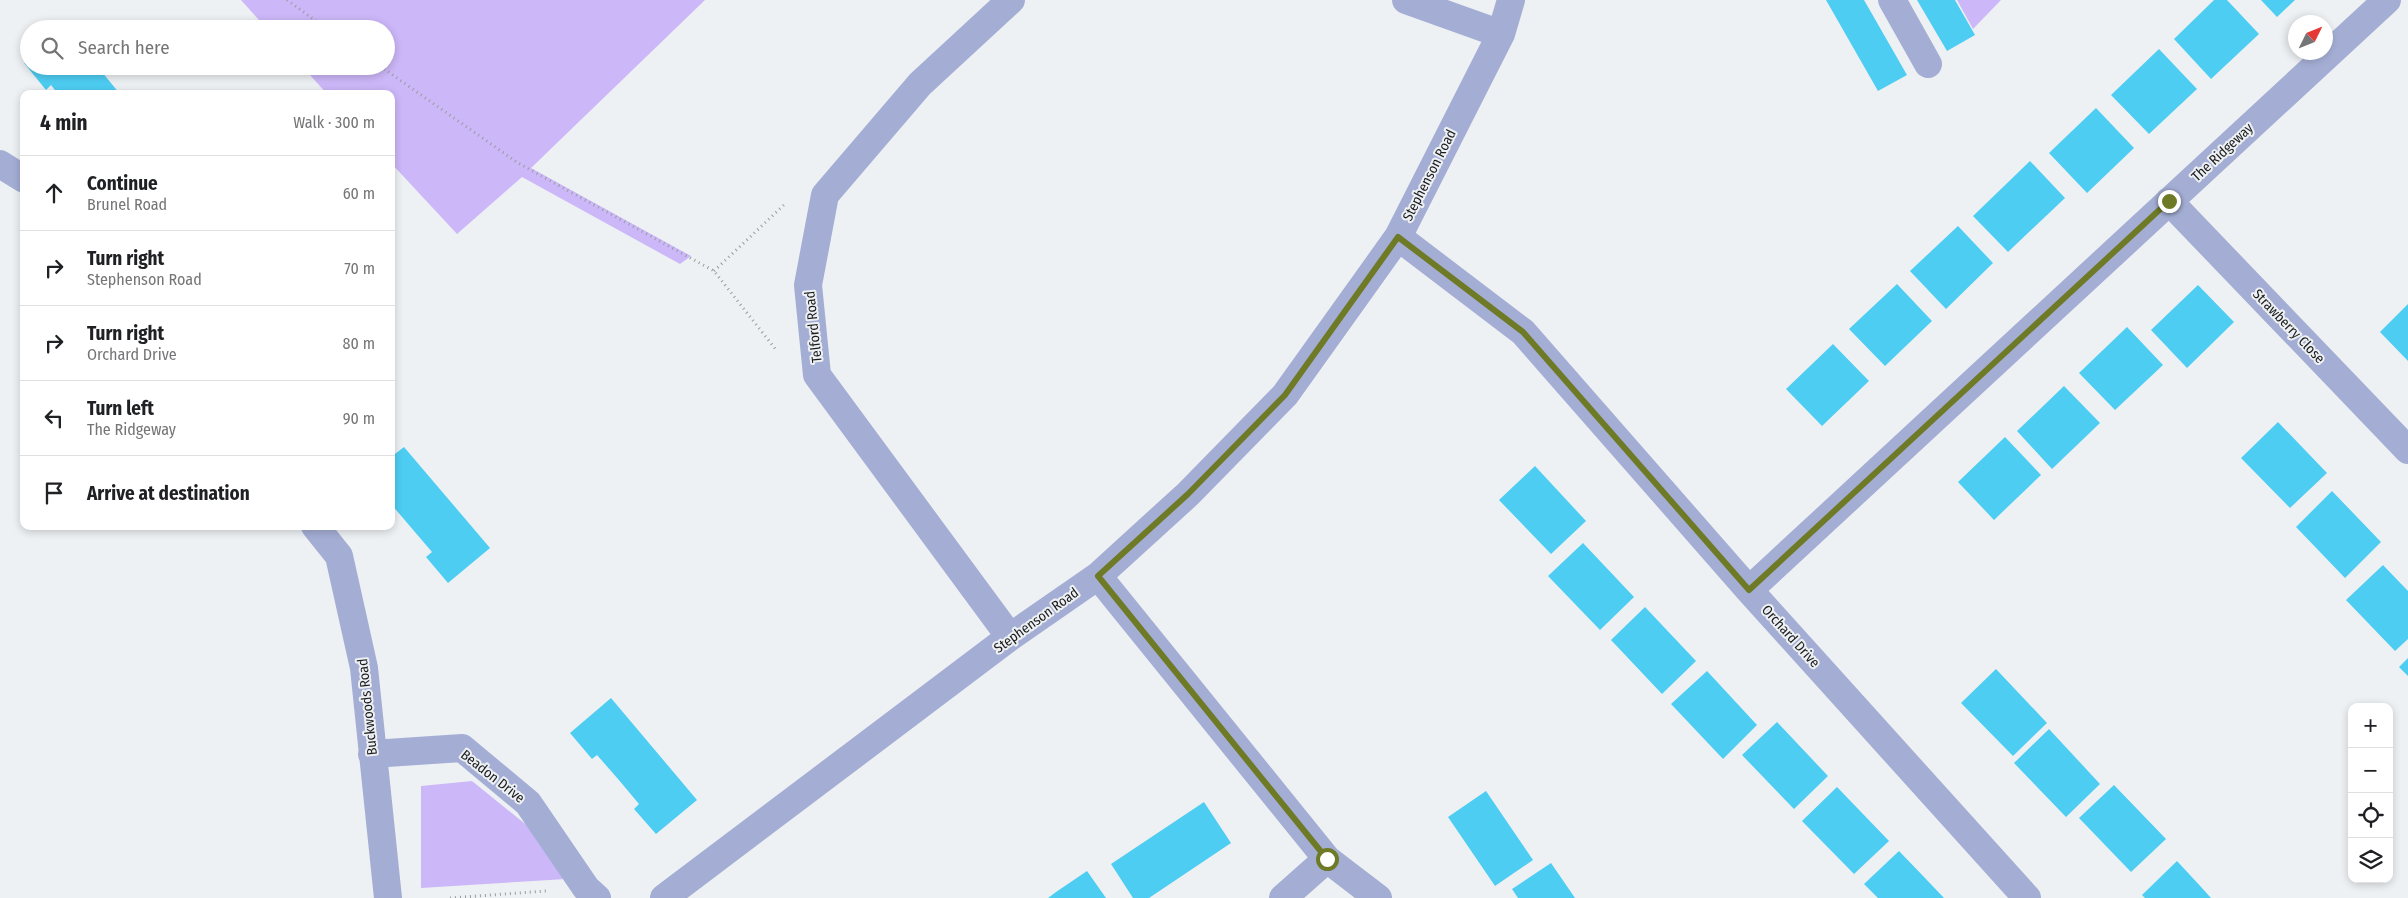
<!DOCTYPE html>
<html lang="en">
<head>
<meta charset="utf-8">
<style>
	:root { --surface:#fff; --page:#f6f6f6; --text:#202124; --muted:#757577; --line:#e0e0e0 }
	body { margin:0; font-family:"Fira Sans Condensed",sans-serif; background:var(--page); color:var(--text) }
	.controls { position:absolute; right:15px; bottom:15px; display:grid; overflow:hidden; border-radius:10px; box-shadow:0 2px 8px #0003 }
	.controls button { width:45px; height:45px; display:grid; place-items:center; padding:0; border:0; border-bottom:1px solid var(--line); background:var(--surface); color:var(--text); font:25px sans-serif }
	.compass { position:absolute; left:2288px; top:15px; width:45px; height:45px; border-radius:50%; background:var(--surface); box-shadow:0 2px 8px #0003; rotate:47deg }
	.stop { position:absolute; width:15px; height:15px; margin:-11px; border:4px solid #6e7a26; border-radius:50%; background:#fff }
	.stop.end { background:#6e7a26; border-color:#fff; box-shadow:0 1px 5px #0008 }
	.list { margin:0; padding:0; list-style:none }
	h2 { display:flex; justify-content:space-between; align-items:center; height:65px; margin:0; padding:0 20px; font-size:21px }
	h2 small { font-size:16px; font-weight:400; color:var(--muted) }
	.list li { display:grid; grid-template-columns:32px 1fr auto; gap:15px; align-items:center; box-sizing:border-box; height:75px; padding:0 20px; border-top:1px solid var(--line) }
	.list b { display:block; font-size:19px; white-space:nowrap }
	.list p { margin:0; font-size:16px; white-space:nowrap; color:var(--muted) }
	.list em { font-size:16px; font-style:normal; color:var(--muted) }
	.icon { flex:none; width:28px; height:28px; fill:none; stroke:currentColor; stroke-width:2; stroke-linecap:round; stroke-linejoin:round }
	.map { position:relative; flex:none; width:2408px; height:898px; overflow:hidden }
	.search { position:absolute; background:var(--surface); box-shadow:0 2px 8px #0003; left:20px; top:20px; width:375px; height:55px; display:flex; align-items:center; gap:12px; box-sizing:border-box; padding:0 18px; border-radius:28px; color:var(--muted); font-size:19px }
	.panel { position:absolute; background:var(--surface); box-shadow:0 2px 8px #0003; left:20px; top:90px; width:375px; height:440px; border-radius:10px }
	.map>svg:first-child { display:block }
</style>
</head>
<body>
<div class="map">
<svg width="2408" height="898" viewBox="0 0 2408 898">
	<rect width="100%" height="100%" fill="#eef1f4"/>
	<path fill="#ccb7f8" d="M241 0H705L531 168 691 256 680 264 522 177 457 234 391 163V94H327L302 66H386V29H267Z
		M1957 0H2001L1973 29Z
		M472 781 529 827 566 879 421 888V786Z"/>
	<path fill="#4ecdf2" d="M1826 0H1864L1907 75 1878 91Z
		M1917 0H1955L1975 35 1947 51Z
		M2214 0H2227L2259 34 2211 79 2174 39Z
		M2261 0H2295L2277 17Z
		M2159 49 2197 89 2149 134 2111 95Z
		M29 60V66H97L120 94H58L51 85 46 90 24 63Z
		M2096 108 2134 148 2087 193 2049 153Z
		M2030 161 2065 198 2008 252 1973 216Z
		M1958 226 1993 263 1946 309 1910 271Z
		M1897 284 1932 321 1885 366 1849 329Z
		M2198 285 2234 322 2187 368 2151 330Z
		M2408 304V361L2380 332Z
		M2127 327 2163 365 2115 410 2079 373Z
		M1833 344 1869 381 1822 426 1786 389Z
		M2064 386 2100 423 2052 469 2017 431Z
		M2278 422 2327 473 2290 508 2241 458Z
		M2005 437 2041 475 1994 520 1958 482Z
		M404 447 490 548 448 583 426 557 432 552 391 504V457Z
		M1535 466 1586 521 1551 554 1499 500Z
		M2332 491 2381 542 2345 578 2296 527Z
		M1583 543 1634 597 1600 630 1548 576Z
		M2383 565 2408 591V639L2395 651 2346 600Z
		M1645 607 1696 661 1662 694 1611 640Z
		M2408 658V676L2399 667Z
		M1996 669 2047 723 2013 756 1961 703Z
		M1707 671 1757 725 1723 759 1671 704Z
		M611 698 697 800 656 834 634 809 639 804 618 779 597 755 592 759 570 733Z
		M1777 722 1828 776 1794 809 1742 755Z
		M2049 729 2100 784 2066 817 2014 763Z
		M2114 785 2166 839 2131 872 2079 818Z
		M1837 787 1889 841 1854 874 1802 821Z
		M1486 791 1533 860 1495 886 1448 817Z
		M1204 802 1231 843 1149 898H1133L1111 864Z
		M1899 851 1925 878 1944 898H1878L1864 884Z
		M2177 861 2202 888 2211 898H2145L2142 895Z
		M1551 863 1575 898H1518L1512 889Z
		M1087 871 1106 898H1048L1056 892Z"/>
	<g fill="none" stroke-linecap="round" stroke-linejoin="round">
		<path stroke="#999c9e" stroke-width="3" stroke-dasharray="1 4" stroke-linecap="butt" d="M287 0 327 29
			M380 66 518 163 714 271 777 351
			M714 271 786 203
			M450 898 546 891"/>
		<path stroke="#a4aed4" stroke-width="28" d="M1406 0 1501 34
			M1892 0 1928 64
			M0 164 24 179
			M2169 201 2408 450
			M1398 237 1523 332 1749 590 2027 898
			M315 526 339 556 364 668 388 898
			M1098 576 1327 859 1378 898
			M1749 590 2387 0
			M1010 637 817 375 808 285 825 195 920 84 1011 0
			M372 754 462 748 528 803 586 888 597 898
			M664 898 1010 637 1098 576 1188 494 1285 395 1398 237 1501 34 1511 0
			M1283 898 1327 859"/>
	</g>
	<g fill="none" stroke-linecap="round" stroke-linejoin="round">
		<path stroke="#6e7a26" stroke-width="6" d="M1327 859 1098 576 1188 494 1285 395 1398 237 1523 332 1749 590 2169 201"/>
	</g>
	<g text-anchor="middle" stroke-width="4" stroke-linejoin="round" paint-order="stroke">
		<g font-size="14" fill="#1a1b1c" stroke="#eef1f4">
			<text transform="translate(2222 152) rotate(-43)" y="5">The Ridgeway</text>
			<text transform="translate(1429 175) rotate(-63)" y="5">Stephenson Road</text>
			<text transform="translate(2289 326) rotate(46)" y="5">Strawberry Close</text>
			<text transform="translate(813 327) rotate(-96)" y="5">Telford Road</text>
			<text transform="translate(1036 620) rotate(-36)" y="5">Stephenson Road</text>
			<text transform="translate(1791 636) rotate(48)" y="5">Orchard Drive</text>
			<text transform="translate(367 707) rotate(-96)" y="5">Buckwoods Road</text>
			<text transform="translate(493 776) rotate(38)" y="5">Beadon Drive</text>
		</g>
	</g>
</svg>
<div class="controls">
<button>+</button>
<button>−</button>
<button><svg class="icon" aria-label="locate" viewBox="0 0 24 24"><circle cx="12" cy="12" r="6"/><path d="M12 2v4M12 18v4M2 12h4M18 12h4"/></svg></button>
<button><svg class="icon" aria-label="layers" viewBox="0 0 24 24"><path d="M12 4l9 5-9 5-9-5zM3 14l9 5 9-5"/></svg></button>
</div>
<svg class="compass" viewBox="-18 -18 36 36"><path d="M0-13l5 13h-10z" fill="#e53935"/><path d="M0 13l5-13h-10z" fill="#757577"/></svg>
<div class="stop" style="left:1327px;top:859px"></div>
<div class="stop end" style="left:2169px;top:201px"></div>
<div class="search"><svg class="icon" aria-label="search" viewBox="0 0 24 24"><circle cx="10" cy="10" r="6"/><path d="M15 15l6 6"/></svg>Search here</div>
<section class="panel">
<h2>4 min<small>Walk · 300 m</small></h2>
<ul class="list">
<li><svg class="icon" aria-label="ahead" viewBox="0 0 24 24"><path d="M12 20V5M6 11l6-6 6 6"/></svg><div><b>Continue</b><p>Brunel Road</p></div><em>60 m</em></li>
<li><svg class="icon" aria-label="right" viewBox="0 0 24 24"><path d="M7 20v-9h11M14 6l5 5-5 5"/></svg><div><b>Turn right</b><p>Stephenson Road</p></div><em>70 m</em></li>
<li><svg class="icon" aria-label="right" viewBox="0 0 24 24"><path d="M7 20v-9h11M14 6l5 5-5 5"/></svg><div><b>Turn right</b><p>Orchard Drive</p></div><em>80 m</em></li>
<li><svg class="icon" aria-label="left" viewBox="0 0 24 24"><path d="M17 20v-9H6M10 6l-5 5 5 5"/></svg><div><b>Turn left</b><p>The Ridgeway</p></div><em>90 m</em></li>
<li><svg class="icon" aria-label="arrive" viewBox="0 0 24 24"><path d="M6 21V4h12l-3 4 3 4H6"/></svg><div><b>Arrive at destination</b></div></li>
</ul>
</section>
</div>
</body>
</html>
